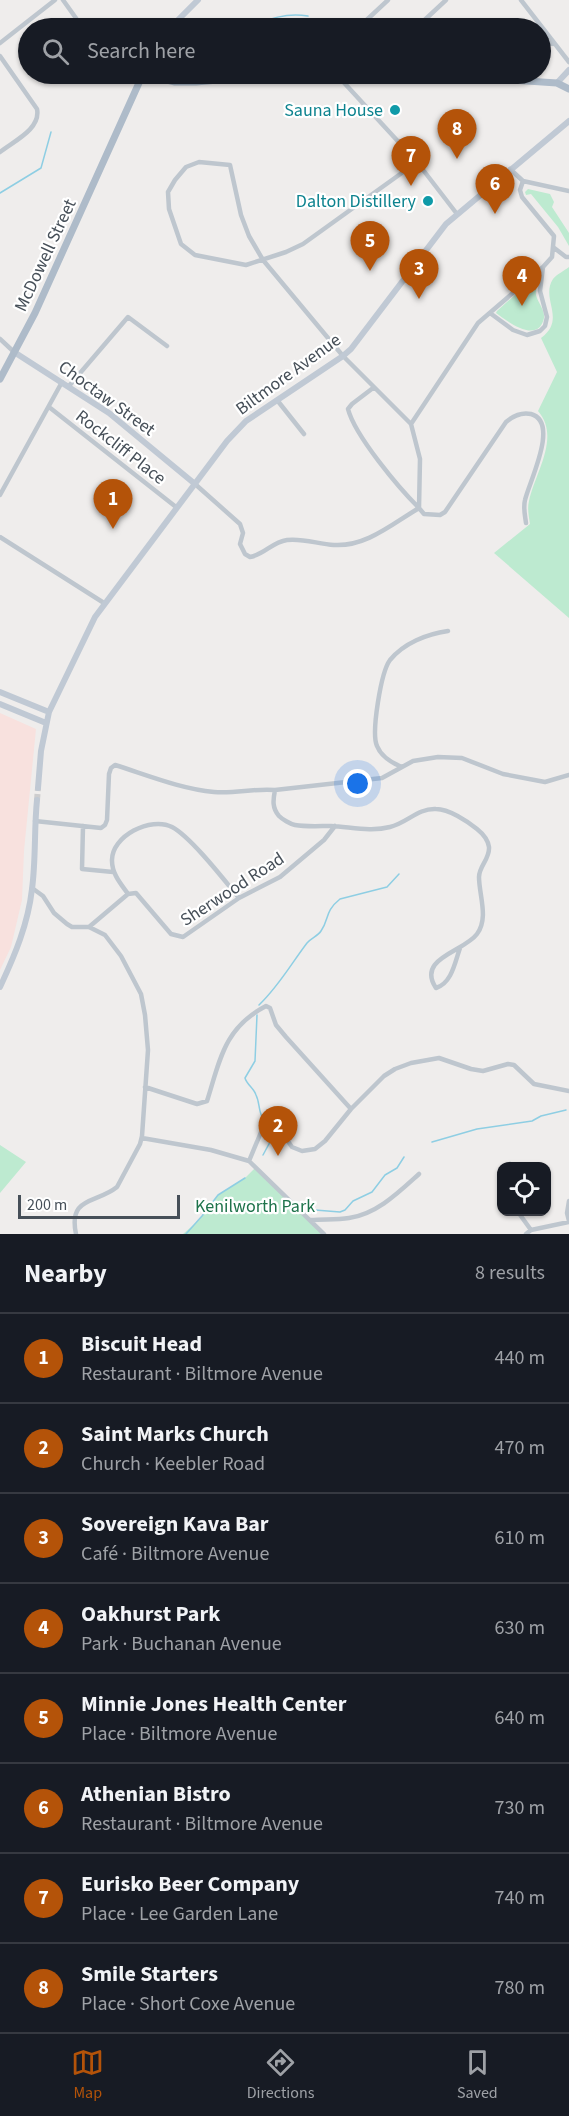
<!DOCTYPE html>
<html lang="en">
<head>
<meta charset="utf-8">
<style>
	:root { --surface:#171b24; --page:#20242c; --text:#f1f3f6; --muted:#9ea1a6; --line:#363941; --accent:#b45309 }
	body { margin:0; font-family:"Source Sans 3",sans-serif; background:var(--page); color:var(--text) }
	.controls { position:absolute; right:18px; bottom:18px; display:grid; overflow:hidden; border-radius:12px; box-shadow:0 2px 4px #0004 }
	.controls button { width:54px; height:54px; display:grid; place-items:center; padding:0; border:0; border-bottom:2px solid var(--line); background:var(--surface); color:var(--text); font:30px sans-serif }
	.scale { position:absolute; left:18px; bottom:15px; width:162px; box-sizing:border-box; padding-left:6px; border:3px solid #464f58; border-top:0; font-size:16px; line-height:21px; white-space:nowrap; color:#464f58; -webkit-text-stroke:4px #fff; paint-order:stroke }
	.you { position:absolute; left:358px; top:784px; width:21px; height:21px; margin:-15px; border:4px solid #fff; border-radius:50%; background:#1a73e8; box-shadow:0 0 0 9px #1a73e833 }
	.badge { display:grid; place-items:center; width:39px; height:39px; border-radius:50%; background:var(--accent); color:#fff; font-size:20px; font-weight:700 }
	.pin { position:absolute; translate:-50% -50px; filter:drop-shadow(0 2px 3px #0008) }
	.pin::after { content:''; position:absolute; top:32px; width:21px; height:18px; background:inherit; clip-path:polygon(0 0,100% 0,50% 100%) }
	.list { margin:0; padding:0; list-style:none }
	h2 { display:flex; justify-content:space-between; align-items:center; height:78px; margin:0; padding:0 24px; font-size:26px }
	h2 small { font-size:20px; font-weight:400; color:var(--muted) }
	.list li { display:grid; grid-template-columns:39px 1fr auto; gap:18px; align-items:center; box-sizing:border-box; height:90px; padding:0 24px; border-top:2px solid var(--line) }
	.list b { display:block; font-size:22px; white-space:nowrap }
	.list p { margin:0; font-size:20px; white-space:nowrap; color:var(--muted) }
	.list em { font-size:20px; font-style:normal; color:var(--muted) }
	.icon { flex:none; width:33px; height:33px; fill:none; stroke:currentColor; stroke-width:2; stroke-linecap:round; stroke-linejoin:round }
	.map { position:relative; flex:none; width:569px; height:1234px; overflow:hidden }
	.search { position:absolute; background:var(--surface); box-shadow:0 2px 4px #0004; left:18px; right:18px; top:18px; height:66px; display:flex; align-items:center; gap:15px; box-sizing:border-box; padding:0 21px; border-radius:33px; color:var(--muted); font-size:22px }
	.sheet { height:798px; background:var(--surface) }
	nav { display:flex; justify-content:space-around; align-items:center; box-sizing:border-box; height:84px; border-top:2px solid var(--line); background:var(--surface); font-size:16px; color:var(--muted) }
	nav a { display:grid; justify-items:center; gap:3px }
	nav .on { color:var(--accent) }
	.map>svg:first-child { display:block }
</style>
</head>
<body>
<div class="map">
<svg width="569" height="1234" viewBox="0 0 569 1234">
	<rect width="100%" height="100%" fill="#efedec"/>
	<path fill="#f8e1de" d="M0 713 36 729 24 851 22 900 11 947 0 970Z"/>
	<path fill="#bdead0" d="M528 189 550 194 554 202 552 207 569 233V246L558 227 531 194 526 195 525 192Z
		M569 267V618L494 553 530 524C529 517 527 508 529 501 535 473 561 437 538 411L557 372 541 338C567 319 540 299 553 279 557 274 564 271 569 267Z
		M536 276H538C538 282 535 289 536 295 538 303 545 310 544 318 538 345 507 321 496 313L497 311Z
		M0 1145 26 1162 0 1193Z
		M256 1167 324 1234H183L199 1220 218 1195 245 1178Z"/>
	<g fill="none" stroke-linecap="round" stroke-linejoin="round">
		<path stroke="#8ecee3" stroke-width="1.5" d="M249 28C269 19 286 12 308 16
			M0 193 41 168 51 132
			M259 1005C279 986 291 964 307 943 311 938 318 936 321 931 330 918 324 912 340 899L387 887 399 874
			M257 1015 255 1061 245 1078C247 1085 254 1088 256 1095 260 1103 258 1110 263 1119
			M432 1142 477 1129 532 1121 541 1116 566 1110
			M263 1155 270 1142 268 1130
			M315 1210 340 1212 345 1210 353 1201 372 1192 385 1175 397 1168 404 1157
			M186 1234 202 1216 218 1195 245 1178"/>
		<path stroke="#cdcdce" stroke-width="6" stroke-dasharray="6 3" stroke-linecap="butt" d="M37 800 38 788"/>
		<path stroke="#bec6ce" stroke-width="4.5" d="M63 0 83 28
			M521 0 569 62
			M358 28 388 0
			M416 28 446 0
			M0 43 55 0
			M540 43 555 44
			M0 56 37 109C41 129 14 141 0 152
			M336 74 417 162 457 214
			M417 162 303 244 286 252 246 265 195 255 181 244 169 209 168 192 175 180 186 167 199 162 230 165 241 215 249 236 263 260 343 356 411 424 420 459 419 508 424 514 440 515 445 512 506 422C513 416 522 412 531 414 560 422 529 482 525 500 523 508 525 515 526 523
			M510 169 523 181 569 191
			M553 247 566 257H569
			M490 313 513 330 527 335 540 331 545 326 547 317 540 291 543 267
			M0 339 14 352
			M69 386 128 317 167 346
			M277 400 304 434
			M49 407 176 507
			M411 424 478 323 543 267 552 257 554 236 522 197 520 190 523 181
			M195 484 240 524 243 533 240 544 245 554 250 557C264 555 272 542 287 540 303 538 318 544 334 545 366 547 392 524 419 508 399 488 355 436 348 409L352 404 373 388
			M0 495 62 382
			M0 537 104 603
			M402 767C392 763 381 756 377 746 371 733 381 672 390 660 404 643 427 634 448 631
			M275 790C273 800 272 808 279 816 282 819 290 824 295 825 306 827 320 826 331 826 351 827 371 832 390 827 407 823 418 808 436 809 449 809 467 821 477 829 482 833 488 840 489 847 490 859 479 866 479 877 479 895 489 918 477 934 464 952 416 958 436 988 452 983 455 962 460 948
			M35 821 101 828 105 825 107 820 109 774 111 768 115 765C147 775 181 789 214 792 235 794 254 788 275 790L382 778 413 761 438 757 462 758 503 774 545 782 569 775
			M83 826 82 869 113 872
			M32 888 43 896 54 913 67 924 72 927H89L105 935 121 956 141 994 145 1015 148 1050 142 1136 140 1144 117 1187C96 1204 68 1196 76 1234
			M128 894C121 884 112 874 112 861 111 836 151 816 172 827 191 837 225 881 239 898
			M89 927 128 894 136 893 171 934 183 937 239 898 280 877 324 840 335 826
			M145 1087 197 1104 207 1101C220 1060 224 1028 266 1006L270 1008 276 1025 286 1037 351 1109
			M142 1138 211 1150 249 1161 324 1234
			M249 1161 264 1125 270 1123 280 1130 292 1147 302 1151 315 1149 325 1141 351 1109 384 1076 395 1069 411 1063 439 1058 471 1069 483 1071 508 1064 514 1065 534 1084 569 1091
			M508 1166 510 1164
			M569 1201 567 1213 569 1221
			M518 1212 531 1230
			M311 1220C324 1219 337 1220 349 1218 377 1214 399 1192 419 1174
			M526 1234 531 1230 569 1222"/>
		<path stroke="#c0c9d4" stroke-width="6" d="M170 28 198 0
			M557 83 569 70
			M14 352 109 413 195 484
			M0 692 49 712
			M0 704 46 723
			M38 788 41 751 49 712 95 617 227 441 246 421 343 356 351 349 446 224 569 121
			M0 987C15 955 28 924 32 889 36 860 34 829 37 800"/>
		<path stroke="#aebbc9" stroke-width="7" d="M423 74 557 83 569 89
			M0 379 35 313 143 74 175 82H196L283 74"/>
	</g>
	<g fill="#0f9aa8" stroke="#fff" stroke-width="2">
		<circle cx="395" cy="110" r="6"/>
		<circle cx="428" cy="201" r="6"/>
	</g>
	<g text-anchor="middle" stroke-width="4.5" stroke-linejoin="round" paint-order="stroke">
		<g font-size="18" fill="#0d838f" stroke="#fff" text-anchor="end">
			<text x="383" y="116">Sauna House</text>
			<text x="416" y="207">Dalton Distillery</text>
		</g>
		<g font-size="18" fill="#464f58" stroke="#fff">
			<text transform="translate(45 255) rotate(-65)" y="6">McDowell Street</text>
			<text transform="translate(288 374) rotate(-36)" y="6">Biltmore Avenue</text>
			<text transform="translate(107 398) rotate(36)" y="6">Choctaw Street</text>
			<text transform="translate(121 447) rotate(38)" y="6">Rockcliff Place</text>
			<text transform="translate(232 889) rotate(-33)" y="6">Sherwood Road</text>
		</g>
		<g font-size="18" fill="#1e734b" stroke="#fff">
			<text x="255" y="1212">Kenilworth Park</text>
		</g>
	</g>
</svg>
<div class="controls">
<button><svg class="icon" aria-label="locate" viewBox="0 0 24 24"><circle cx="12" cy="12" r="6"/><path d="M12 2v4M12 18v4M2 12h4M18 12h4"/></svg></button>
</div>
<div class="scale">200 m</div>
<div class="you"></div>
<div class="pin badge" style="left:113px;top:529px">1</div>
<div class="pin badge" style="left:278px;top:1156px">2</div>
<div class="pin badge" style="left:419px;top:299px">3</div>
<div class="pin badge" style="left:522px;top:306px">4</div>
<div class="pin badge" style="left:370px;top:271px">5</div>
<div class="pin badge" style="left:495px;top:214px">6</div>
<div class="pin badge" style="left:411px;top:186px">7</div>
<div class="pin badge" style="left:457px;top:159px">8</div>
<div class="search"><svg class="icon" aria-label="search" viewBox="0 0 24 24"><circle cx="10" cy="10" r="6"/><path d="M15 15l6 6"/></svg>Search here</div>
</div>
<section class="sheet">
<h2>Nearby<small>8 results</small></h2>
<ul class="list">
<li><span class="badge">1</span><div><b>Biscuit Head</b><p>Restaurant · Biltmore Avenue</p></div><em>440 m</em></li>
<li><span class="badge">2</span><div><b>Saint Marks Church</b><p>Church · Keebler Road</p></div><em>470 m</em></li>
<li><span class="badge">3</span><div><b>Sovereign Kava Bar</b><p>Café · Biltmore Avenue</p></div><em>610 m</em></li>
<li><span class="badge">4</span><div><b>Oakhurst Park</b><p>Park · Buchanan Avenue</p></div><em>630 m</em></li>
<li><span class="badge">5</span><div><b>Minnie Jones Health Center</b><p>Place · Biltmore Avenue</p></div><em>640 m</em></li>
<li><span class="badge">6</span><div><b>Athenian Bistro</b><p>Restaurant · Biltmore Avenue</p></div><em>730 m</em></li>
<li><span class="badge">7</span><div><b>Eurisko Beer Company</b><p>Place · Lee Garden Lane</p></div><em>740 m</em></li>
<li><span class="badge">8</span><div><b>Smile Starters</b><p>Place · Short Coxe Avenue</p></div><em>780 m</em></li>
</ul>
</section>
<nav>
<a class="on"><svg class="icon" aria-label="map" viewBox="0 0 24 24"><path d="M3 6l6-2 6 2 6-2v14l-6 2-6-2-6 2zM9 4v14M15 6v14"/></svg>Map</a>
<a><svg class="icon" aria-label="directions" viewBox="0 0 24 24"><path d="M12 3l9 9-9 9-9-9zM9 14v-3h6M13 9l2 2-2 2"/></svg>Directions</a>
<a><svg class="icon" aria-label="saved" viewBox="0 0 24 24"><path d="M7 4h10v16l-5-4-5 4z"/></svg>Saved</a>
</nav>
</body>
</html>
